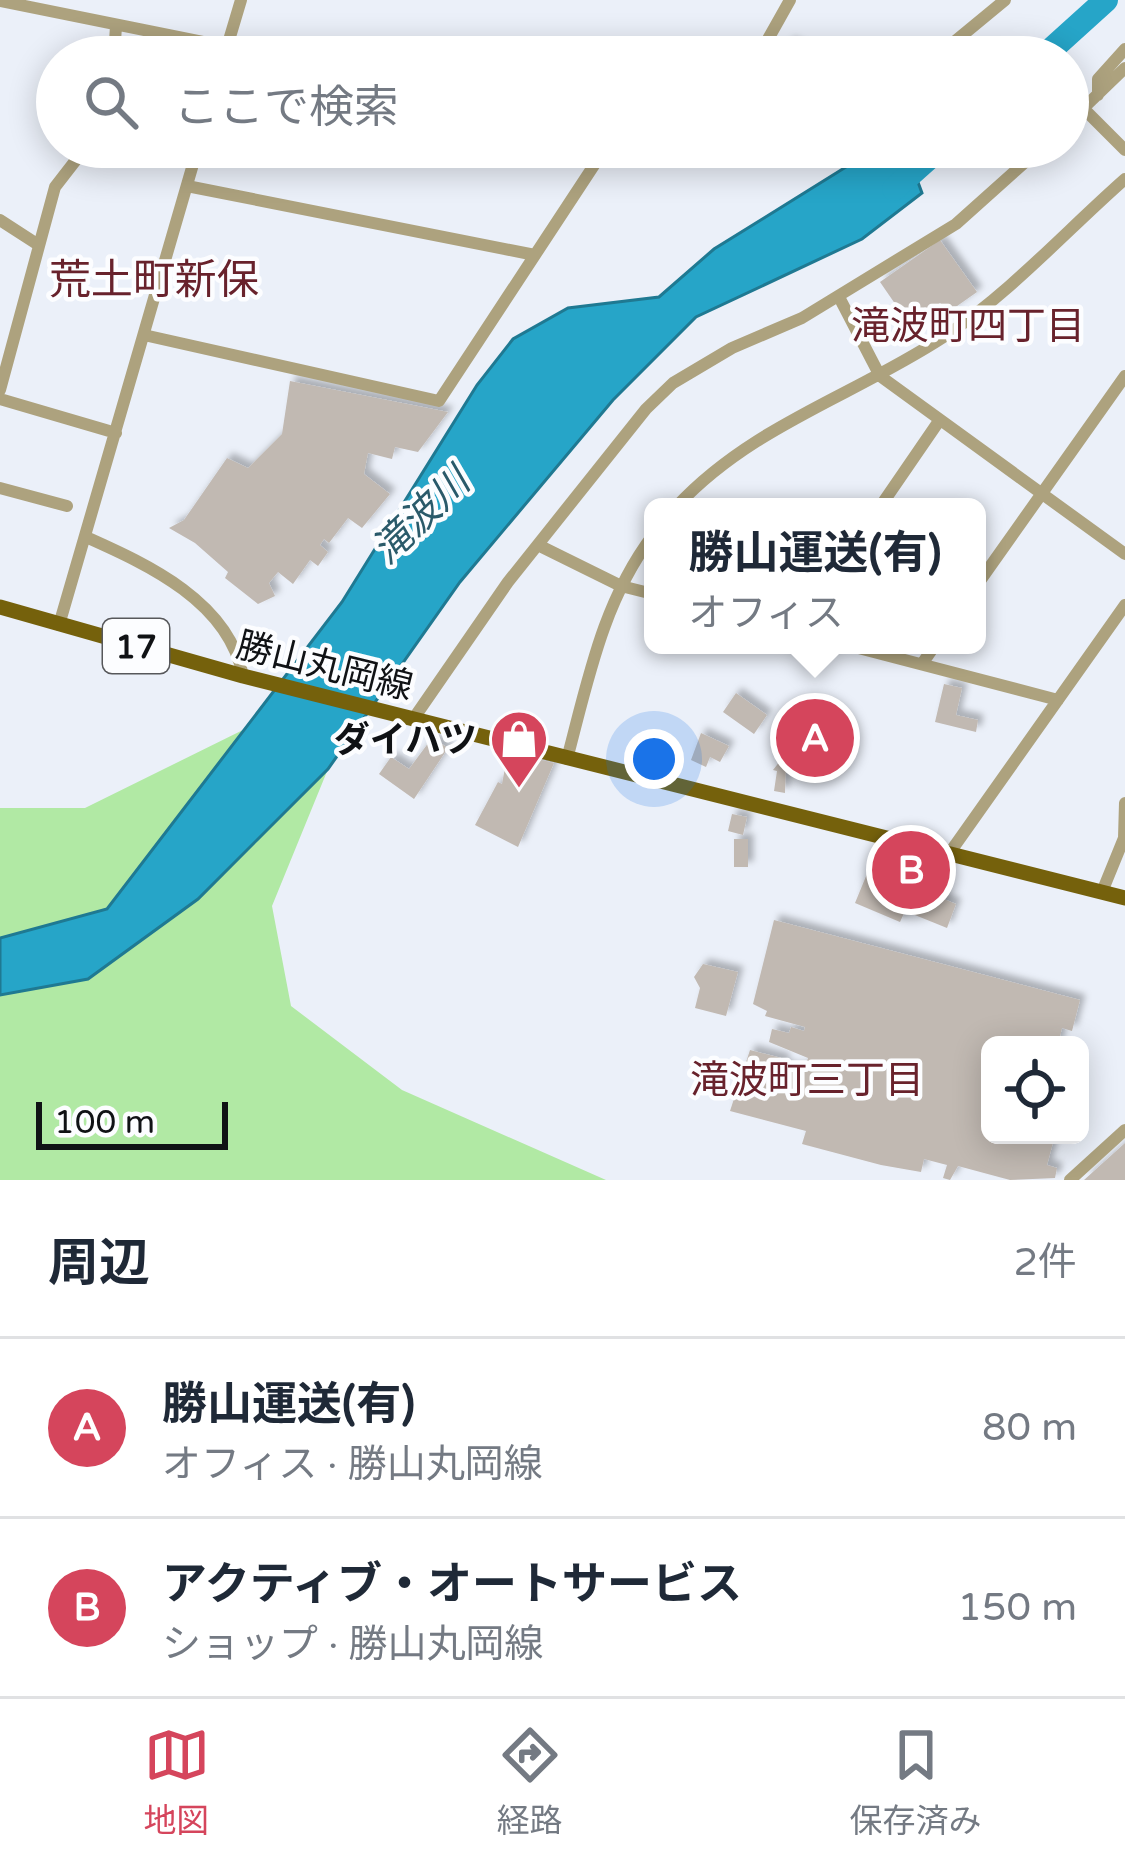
<!DOCTYPE html>
<html lang="ja">
<head>
<meta charset="utf-8">
<style>
	:root { --surface:#fff; --page:#f6f6f7; --text:#1f2937; --muted:#747a83; --line:#e0e1e3; --accent:#d5455c }
	body { margin:0; font-family:"Varela Round","Noto Sans JP",sans-serif; background:var(--page); color:var(--text) }
	.controls { position:absolute; right:36px; bottom:36px; display:grid; overflow:hidden; border-radius:18px; box-shadow:0 6px 30px #0003 }
	.controls button { width:108px; height:108px; display:grid; place-items:center; padding:0; border:0; border-bottom:3px solid var(--line); background:var(--surface); color:var(--text); font:60px sans-serif }
	.scale { position:absolute; left:36px; bottom:30px; width:192px; box-sizing:border-box; padding-left:12px; border:6px solid #101215; border-top:0; font-size:33px; line-height:42px; white-space:nowrap; color:#101215; -webkit-text-stroke:9px #fcfdff; paint-order:stroke }
	.you { position:absolute; left:654px; top:759px; width:42px; height:42px; margin:-30px; border:9px solid #fff; border-radius:50%; background:#1a73e8; box-shadow:0 0 0 18px #1a73e833 }
	.badge { display:grid; place-items:center; width:78px; height:78px; border-radius:50%; background:var(--accent); color:#fff; font-size:39px; font-weight:700 }
	.pin { position:absolute; translate:-50% -50%; border:6px solid #fff; box-shadow:0 3px 12px #0006 }
	.popup { position:absolute; left:644px; top:498px; width:342px; height:156px; box-sizing:border-box; display:grid; place-content:center; border-radius:18px; background:var(--surface); filter:drop-shadow(0 3px 9px #0005); font-size:39px; white-space:nowrap; color:var(--muted) }
	.popup b { font-size:45px; color:var(--text) }
	.popup::after { content:''; position:absolute; left:50%; top:100%; margin-left:-24px; border:24px solid transparent; border-top-color:var(--surface) }
	.list { margin:0; padding:0; list-style:none }
	h2 { display:flex; justify-content:space-between; align-items:center; height:156px; margin:0; padding:0 48px; font-size:51px }
	h2 small { font-size:39px; font-weight:400; color:var(--muted) }
	.list li { display:grid; grid-template-columns:78px 1fr auto; gap:36px; align-items:center; box-sizing:border-box; height:180px; padding:0 48px; border-top:3px solid var(--line) }
	.list b { display:block; font-size:45px; white-space:nowrap }
	.list p { margin:0; font-size:39px; white-space:nowrap; color:var(--muted) }
	.list em { font-size:39px; font-style:normal; color:var(--muted) }
	.icon { flex:none; width:66px; height:66px; fill:none; stroke:currentColor; stroke-width:2; stroke-linecap:round; stroke-linejoin:round }
	.map { position:relative; flex:none; width:1125px; height:1180px; overflow:hidden }
	.search { position:absolute; background:var(--surface); box-shadow:0 6px 30px #0003; left:36px; right:36px; top:36px; height:132px; display:flex; align-items:center; gap:30px; box-sizing:border-box; padding:0 42px; border-radius:66px; color:var(--muted); font-size:45px }
	.sheet { height:516px; background:var(--surface) }
	nav { display:flex; justify-content:space-around; align-items:center; box-sizing:border-box; height:168px; border-top:3px solid var(--line); background:var(--surface); font-size:33px; color:var(--muted) }
	nav a { display:grid; justify-items:center; gap:6px }
	nav .on { color:var(--accent) }
	.map>svg:first-child { display:block }
</style>
</head>
<body>
<div class="map">
<svg width="1125" height="1180" viewBox="0 0 1125 1180">
	<defs>
		<filter id="shadow"><feDropShadow dx="5.5" dy="-5.5" stdDeviation="3" flood-color="#0004"/></filter>
	</defs>
	<rect width="100%" height="100%" fill="#ebf0f9"/>
	<path fill="#b1e9a4" d="M249 727 107 909 0 938V808H85Z
		M328 769 272 906 291 1006 402 1090 606 1180H0V995L88 979 198 899Z"/>
	<path fill="#26a5c8" stroke="#1f7992" stroke-width="3" d="M878 147H905L922 193 862 239 696 317 613 400 460 582 328 769 198 899 88 979 0 995V938L107 909 342 602 477 385 513 339 568 308 659 297 714 249Z"/>
	<g fill="none" stroke-linecap="round" stroke-linejoin="round">
		<path stroke="#26a5c8" stroke-width="24" d="M1043 57 1106 0
			M894 189 941 147"/>
	</g>
	<path fill="#c1b9b2" filter="url(#shadow)" d="M789 42 817 57H781Z
		M940 240 977 292 950 311 940 303 909 324 880 282Z
		M290 381 448 412 418 452 395 447 392 459 368 453 364 474 390 494 362 528 348 518 329 543 324 539 320 545 328 552 318 566 310 560 293 584 278 572 269 583 275 596 258 604 225 578 228 572 195 543 169 528 184 520 227 458 248 468 282 434Z
		M944 684 962 688 956 715 978 720 976 732 935 722Z
		M736 693 767 715 754 734 723 712Z
		M812 720 833 731 818 760 797 749Z
		M701 733 729 746 720 762 710 757 706 767 691 760Z
		M432 738 448 748 414 799 379 774 391 757 409 769Z
		M508 752 554 763 518 847 475 825 498 782 502 784Z
		M784 756 792 757 786 762 785 793 774 791 777 771 773 770Z
		M732 814 747 817 743 835 728 831Z
		M734 839H748V867H734Z
		M878 851 887 853 883 868 874 866Z
		M892 860 942 872 937 890 890 871Z
		M869 869 956 904 947 928 905 911 900 922 855 903Z
		M774 920 1080 1000 1072 1031 1062 1028 1058 1045H990V1135H1055L1047 1165 1057 1168 1055 1178 1010 1180 958 1166 950 1180 943 1178 947 1165 924 1159 921 1172 881 1165 802 1144 806 1131 730 1111 750 1050 785 1059 783 1065 794 1068 805 1067 808 1058 769 1042 772 1029 789 1033 791 1027 804 1031 805 1027 765 1016 767 1011 753 1004Z
		M703 964 738 972 726 1016 695 1008 700 988 694 977Z
		M1125 1143V1180H1084Z"/>
	<g fill="none" stroke-linecap="round" stroke-linejoin="round">
		<path stroke="#ada27e" stroke-width="12" d="M0 1 278 57
			M114 57 116 26
			M224 57 241 0
			M758 57 790 0
			M936 57 1005 0
			M1098 95V79L1125 49
			M1084 109 1125 150
			M1068 123 1125 68
			M748 147 813 159 827 147
			M187 186 535 255
			M0 220 37 244
			M839 297 880 376 1125 554
			M144 335 439 401 606 147
			M0 390 55 187 86 147
			M0 399 116 433
			M0 488 67 506
			M676 507C752 425 854 396 945 336 1010 293 1067 230 1125 179
			M880 507 939 421
			M86 537C149 565 229 602 243 676
			M540 546 621 586 653 594
			M977 585 1125 376
			M59 625 198 147
			M847 645 1058 700
			M922 664 935 645
			M414 718 508 582 646 409 673 383 732 348 802 318 956 224 1042 147
			M567 759C588 680 603 601 653 535
			M951 851 1125 605
			M1102 892 1124 838 1125 803
			M1070 1180 1125 1130"/>
		<path stroke="#75610c" stroke-width="15" d="M0 607 243 676 1125 898"/>
	</g>
	<defs>
		<symbol id="shop-pin" viewBox="-11 -11 22 30"><path d="M0 17L-7.5 6A9.5 9.5 0 1 1 7.5 6Z" fill="#d5455c" stroke="#fcfdff"/><path d="M-5-2.5h2.3a2.7 3.5 0 0 1 5.4 0H5L5.5 6h-11ZM-1.5-2.5h3a1.5 2.3 0 0 0-3 0Z" fill="#fff"/></symbol>
	</defs>
	<g fill-rule="evenodd">
		<use href="#shop-pin" x="486" y="706" width="66" height="90"/>
	</g>
	<g text-anchor="middle" stroke-width="9" stroke-linejoin="round" paint-order="stroke">
		<rect fill="#fcfdff" stroke="#57585b" stroke-width="3" x="103" y="619" width="66" height="54" rx="9"/>
		<g font-size="33" font-weight="bold" fill="#101215">
			<text x="136" y="658">17</text>
		</g>
		<g font-size="36" fill="#101215" stroke="#fcfdff">
			<text transform="translate(325 665) rotate(14)" y="13">勝山丸岡線</text>
		</g>
		<g font-size="36" font-weight="bold" fill="#101215" stroke="#fcfdff" text-anchor="end">
			<text x="477" y="752">ダイハツ</text>
		</g>
		<g font-size="39" fill="#68222c" stroke="#fcfdff">
			<text x="968" y="339">滝波町四丁目</text>
			<text x="807" y="1093">滝波町三丁目</text>
		</g>
		<g font-size="39" font-style="italic" fill="#2a5a6a" stroke="#fcfdff">
			<text transform="translate(420 515) rotate(-44)" y="14">滝波川</text>
		</g>
		<g font-size="42" fill="#68222c" stroke="#fcfdff">
			<text x="154" y="294">荒土町新保</text>
		</g>
	</g>
</svg>
<div class="controls">
<button><svg class="icon" aria-label="locate" viewBox="0 0 24 24"><circle cx="12" cy="12" r="6"/><path d="M12 2v4M12 18v4M2 12h4M18 12h4"/></svg></button>
</div>
<div class="scale">100 m</div>
<div class="you"></div>
<div class="pin badge" style="left:815px;top:738px">A</div>
<div class="popup"><b>勝山運送(有)</b>オフィス</div>
<div class="pin badge" style="left:911px;top:870px">B</div>
<div class="search"><svg class="icon" aria-label="search" viewBox="0 0 24 24"><circle cx="10" cy="10" r="6"/><path d="M15 15l6 6"/></svg>ここで検索</div>
</div>
<section class="sheet">
<h2>周辺<small>2件</small></h2>
<ul class="list">
<li><span class="badge">A</span><div><b>勝山運送(有)</b><p>オフィス · 勝山丸岡線</p></div><em>80 m</em></li>
<li><span class="badge">B</span><div><b>アクティブ・オートサービス</b><p>ショップ · 勝山丸岡線</p></div><em>150 m</em></li>
</ul>
</section>
<nav>
<a class="on"><svg class="icon" aria-label="map" viewBox="0 0 24 24"><path d="M3 6l6-2 6 2 6-2v14l-6 2-6-2-6 2zM9 4v14M15 6v14"/></svg>地図</a>
<a><svg class="icon" aria-label="directions" viewBox="0 0 24 24"><path d="M12 3l9 9-9 9-9-9zM9 14v-3h6M13 9l2 2-2 2"/></svg>経路</a>
<a><svg class="icon" aria-label="saved" viewBox="0 0 24 24"><path d="M7 4h10v16l-5-4-5 4z"/></svg>保存済み</a>
</nav>
</body>
</html>
